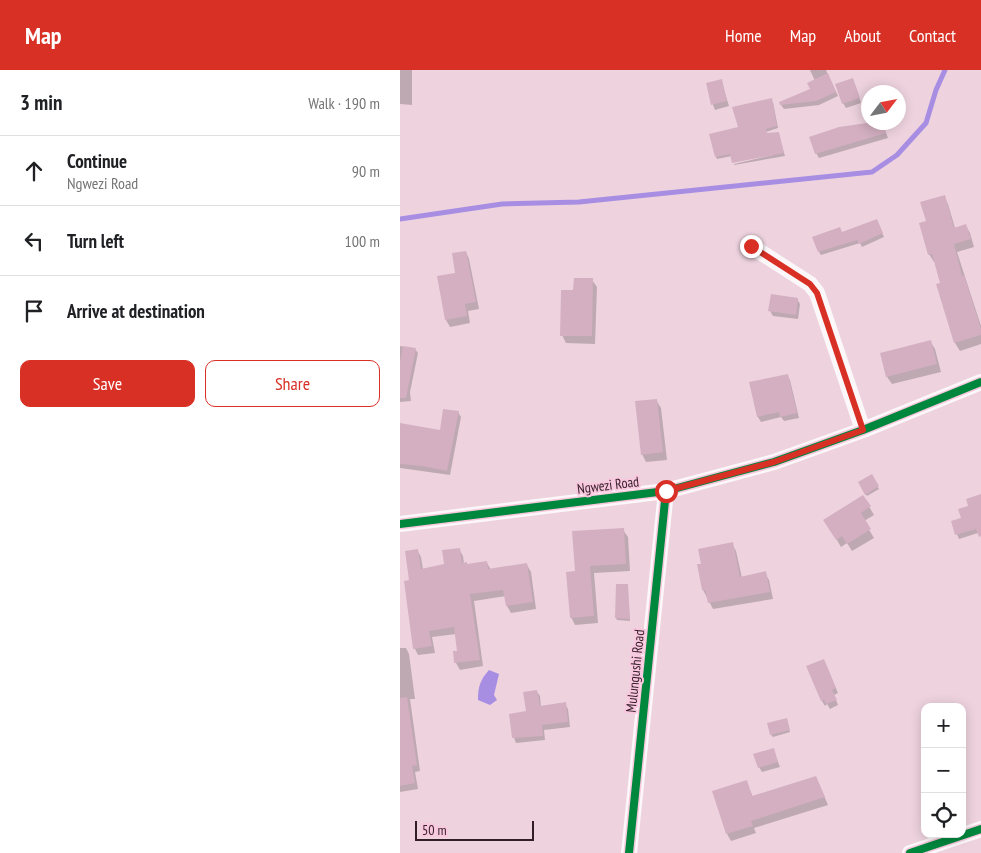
<!DOCTYPE html>
<html lang="en">
<head>
<meta charset="utf-8">
<style>
	:root { --surface:#fff; --page:#f6f6f6; --text:#202124; --muted:#757577; --line:#e0e0e0; --accent:#d93025 }
	body { margin:0; font-family:"PT Sans Narrow",sans-serif; background:var(--page); color:var(--text) }
	.controls { position:absolute; right:15px; bottom:15px; display:grid; overflow:hidden; border-radius:10px; box-shadow:0 2px 12px #0003 }
	.controls button { width:45px; height:45px; display:grid; place-items:center; padding:0; border:0; border-bottom:1px solid var(--line); background:var(--surface); color:var(--text); font:25px sans-serif }
	.compass { position:absolute; left:461px; top:15px; width:45px; height:45px; border-radius:50%; background:var(--surface); box-shadow:0 2px 12px #0003; rotate:58deg }
	.scale { position:absolute; left:15px; bottom:12px; width:119px; box-sizing:border-box; padding-left:5px; border:2px solid #331d27; border-top:0; font-size:14px; line-height:18px; white-space:nowrap; color:#331d27; -webkit-text-stroke:4px #f9c8de; paint-order:stroke }
	.stop { position:absolute; width:15px; height:15px; margin:-11px; border:4px solid #d93025; border-radius:50%; background:#fff }
	.stop.end { background:#d93025; border-color:#fff; box-shadow:0 1px 5px #0008 }
	.list { margin:0; padding:0; list-style:none }
	h2 { display:flex; justify-content:space-between; align-items:center; height:65px; margin:0; padding:0 20px; font-size:21px }
	h2 small { font-size:16px; font-weight:400; color:var(--muted) }
	.list li { display:grid; grid-template-columns:32px 1fr auto; gap:15px; align-items:center; box-sizing:border-box; height:70px; padding:0 20px; border-top:1px solid var(--line) }
	.list b { display:block; font-size:19px; white-space:nowrap }
	.list p { margin:0; font-size:16px; white-space:nowrap; color:var(--muted) }
	.list em { font-size:16px; font-style:normal; color:var(--muted) }
	.actions { display:flex; gap:10px; padding:15px 20px }
	.actions a { flex:1; padding:11px 0; border:1px solid var(--accent); border-radius:10px; text-align:center; font-size:18px; color:var(--accent) }
	.actions .main { background:var(--accent); color:#fff }
	.icon { flex:none; width:28px; height:28px; fill:none; stroke:currentColor; stroke-width:2; stroke-linecap:round; stroke-linejoin:round }
	.map { position:relative; flex:none; width:581px; height:783px; overflow:hidden }
	header { display:flex; align-items:center; gap:30px; box-sizing:border-box; height:70px; padding:0 25px; background:var(--accent); color:#fff }
	header strong { font-size:24px }
	nav { display:flex; gap:28px; margin-inline-start:auto; font-size:18px }
	main { display:flex }
	aside { flex:1; background:var(--surface) }
	.map>svg:first-child { display:block }
</style>
</head>
<body>
<header>
<strong>Map</strong>
<nav><a>Home</a><a>Map</a><a>About</a><a>Contact</a></nav>
</header>
<main>
<aside>
<h2>3 min<small>Walk · 190 m</small></h2>
<ul class="list">
<li><svg class="icon" aria-label="ahead" viewBox="0 0 24 24"><path d="M12 20V5M6 11l6-6 6 6"/></svg><div><b>Continue</b><p>Ngwezi Road</p></div><em>90 m</em></li>
<li><svg class="icon" aria-label="left" viewBox="0 0 24 24"><path d="M17 20v-9H6M10 6l-5 5 5 5"/></svg><div><b>Turn left</b></div><em>100 m</em></li>
<li><svg class="icon" aria-label="arrive" viewBox="0 0 24 24"><path d="M6 21V4h12l-3 4 3 4H6"/></svg><div><b>Arrive at destination</b></div></li>
</ul>
<div class="actions"><a class="main">Save</a><a>Share</a></div>
</aside>
<div class="map">
<svg width="581" height="783" viewBox="0 0 581 783">
	<rect width="100%" height="100%" fill="#eed3df"/>
	<path fill="#a78ee2" d="M89 600 99 604 94 625 97 630 90 635 78 630C78 617 80 610 89 600Z"/>
	<path fill="#0003" d="M0 0H12V35L0 34Z
		M410 0H426L438 26 419 35 384 39 381 35 412 19 415 11Z
		M321 10 329 36 315 40 313 35Z
		M455 15 461 33 446 38 443 33Z
		M373 32 378 58 363 63H378L385 86 334 95V94L373 85 372 83 332 86 317 89 316 87 340 58Z
		M484 57 488 68 419 88 416 83Z
		M544 127 548 134 555 158 566 156 570 163 574 177 557 182 581 256V274L560 281 555 273 537 215 542 213 536 192H534L529 184 527 152Z
		M478 154 484 167 462 177 460 173 421 185 419 182 442 163Z
		M66 182 69 189 79 239 68 241 70 253 50 257 46 250 56 204Z
		M192 210 197 217 195 274 166 273 162 265 174 222Z
		M397 229 400 234 398 249 373 246 370 241Z
		M530 271 535 279 541 302 492 314 487 307Z
		M0 276 15 279 18 283 10 322 11 331 0 332Z
		M387 305 390 310 399 348 384 351 381 347 361 352 358 347 351 313Z
		M256 330 261 338 267 390 246 392 242 384Z
		M58 342 61 347 50 405 0 398V365L41 361Z
		M471 405 479 419 467 426 459 413Z
		M463 426 474 445 464 451 474 468 452 481 447 473 441 477 425 450Z
		M562 449 581 462 559 469 552 452Z
		M223 460 228 467 230 501 194 503 198 553 175 555 171 547 176 502Z
		M332 474 336 481 342 508 365 503 369 510 373 529 313 539 303 520 298 495 303 494Z
		M59 479 63 486 64 494 67 495 87 493 91 500 127 495 131 502 136 539 111 543 107 536 106 526 74 531 83 596 60 600 56 593 54 583 59 582 56 564 32 567 35 583 18 585 15 579 11 511 17 480 21 487 23 500 45 495Z
		M227 515 230 551 217 550 216 548Z
		M0 578H6L9 584 15 629H10L20 701 15 702 18 719 0 722Z
		M426 595 438 623 434 625 438 635 430 639 427 634 425 636 422 631Z
		M137 622 140 626 141 637 165 634 168 639 170 657 144 660 145 670 116 673 114 668 128 642Z
		M387 651 390 662 373 667 371 665Z
		M373 679 380 697 362 702 359 697Z
		M416 707 428 735 354 758 356 763 331 771 327 764 346 711 353 727Z"/>
	<g fill="none" stroke-linecap="round" stroke-linejoin="round">
		<path stroke="#a78ee2" stroke-width="5" d="M0 149 102 134 179 132 472 102 497 85 526 53 536 20 545 0"/>
	</g>
	<path fill="#d3afc1" d="M428 3 436 22 416 31 380 35 379 32 410 19 407 13Z
		M453 8 460 28 442 34 435 14Z
		M322 9 327 31 311 35 306 13Z
		M372 28 377 56 366 59 367 63 379 62 384 83 332 93 330 84 315 87 309 64 338 57 332 37Z
		M474 52H483L486 63 415 84 409 67 439 57Z
		M545 125 554 158 566 154 571 169 554 174 562 206 564 205 581 259V265L554 273 536 214 540 213 532 184 528 185 519 153 526 151 520 132Z
		M477 149 483 163 459 174 457 170 418 182 412 167 440 157 442 162Z
		M66 181 76 232 65 234 67 246 45 250 37 206 55 203 52 183Z
		M174 208H193L192 266H160L161 220H173Z
		M371 224 398 228 396 245 368 241Z
		M531 270 537 294 486 307 480 283Z
		M3 276 16 278 6 328H0V292Z
		M388 304 397 343 380 347 379 342 357 347 349 312Z
		M257 329 263 382 241 385 235 331Z
		M43 339 59 341 47 401 22 396 0 394V353L40 360Z
		M472 404 479 416 465 425 458 412Z
		M581 424V466L579 467 576 459 555 465 551 451 561 448 558 439 568 436 566 429Z
		M463 425 471 436 461 443 471 459 447 474 442 466 436 470 423 450Z
		M224 458 226 494 190 496 194 546 170 548 166 502 175 501 172 461Z
		M333 472 340 507 366 501 370 522 308 533 305 520H302L297 494H301L298 479Z
		M60 478 62 493 67 492V494L87 491 88 499 127 493 133 532 106 536 103 520 70 524 80 590 54 593 53 581H57L54 557 29 561 32 576 13 579 4 511 9 510 5 481 18 479 21 499 44 494 42 480Z
		M216 514H228L230 549 215 548Z
		M424 589 436 618 432 620 437 630 426 634 424 630 421 631 406 596Z
		M137 620 140 636 166 632 168 652 142 655 143 666 112 668 109 644 126 641 123 622Z
		M7 627 17 695 12 696 15 713 0 716V628Z
		M387 648 390 660 370 665 367 653Z
		M374 678 378 692 358 698 353 684Z
		M416 706 425 727 351 751 353 756 326 764 312 721 347 710 352 726Z"/>
	<g fill="none" stroke-linecap="round" stroke-linejoin="round">
		<path stroke="#fcf8fa" stroke-width="16" d="M351 176 410 214 417 223 463 360
			M0 454 266 421 374 392 463 360 581 312
			M229 783 266 421
			M510 783 581 759"/>
		<defs>
			<path id="cycleway" d="M0 454 266 421 374 392 463 360 581 312
				M229 783 266 421
				M510 783 581 759"/>
		</defs>
		<use href="#cycleway" stroke="#f9c8de" stroke-width="11"/>
		<use href="#cycleway" stroke="#00873e" stroke-width="8"/>
	</g>
	<g fill="none" stroke-linecap="round" stroke-linejoin="round">
		<path stroke="#d93025" stroke-width="6" d="M266 421 374 392 463 360 417 223 410 214 351 176"/>
	</g>
	<g text-anchor="middle" stroke-width="4" stroke-linejoin="round" paint-order="stroke">
		<g font-size="14" fill="#331d27" stroke="#f9c8de">
			<text transform="translate(208 415) rotate(-7)" y="5">Ngwezi Road</text>
			<text transform="translate(235 601) rotate(-84)" y="5">Mulungushi Road</text>
		</g>
	</g>
</svg>
<div class="controls">
<button>+</button>
<button>−</button>
<button><svg class="icon" aria-label="locate" viewBox="0 0 24 24"><circle cx="12" cy="12" r="6"/><path d="M12 2v4M12 18v4M2 12h4M18 12h4"/></svg></button>
</div>
<svg class="compass" viewBox="-18 -18 36 36"><path d="M0-13l5 13h-10z" fill="#e53935"/><path d="M0 13l5-13h-10z" fill="#757577"/></svg>
<div class="scale">50 m</div>
<div class="stop" style="left:266px;top:421px"></div>
<div class="stop end" style="left:351px;top:176px"></div>
</div>
</main>
</body>
</html>
